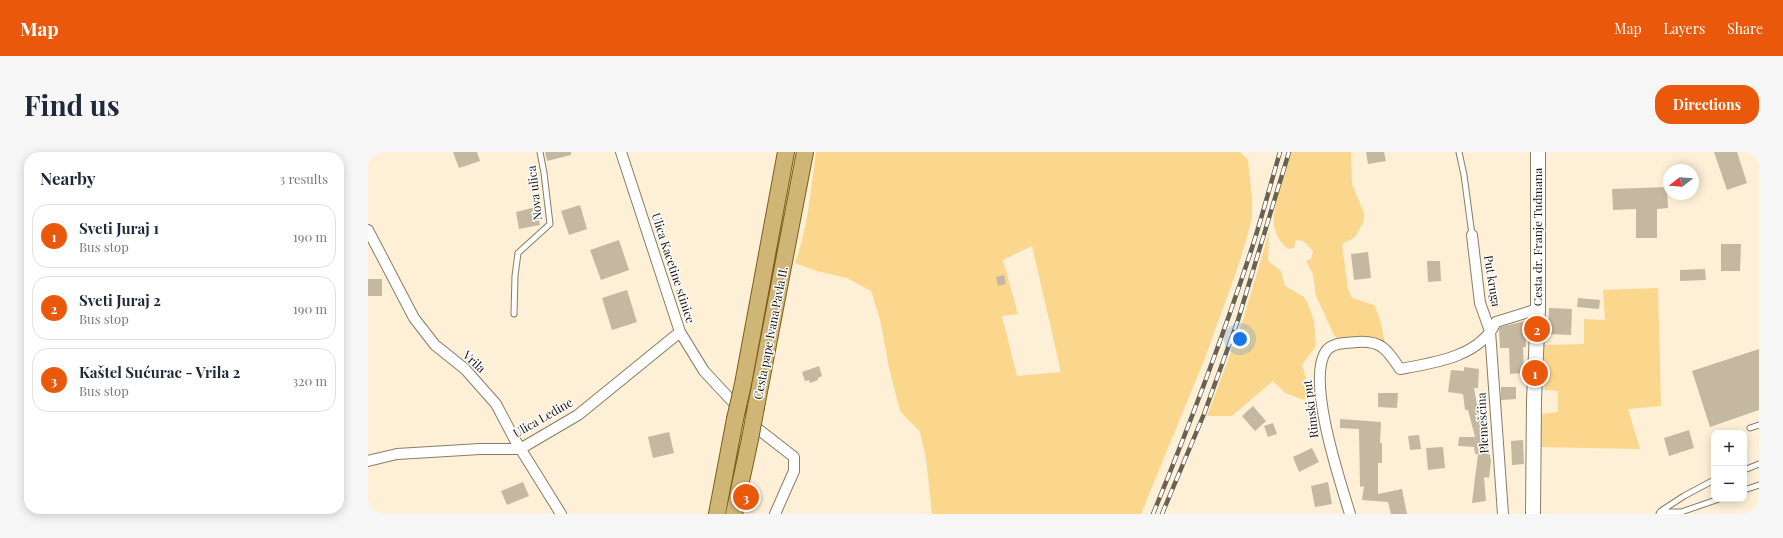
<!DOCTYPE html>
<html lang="en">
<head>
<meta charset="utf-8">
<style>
	:root { --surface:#fff; --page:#f6f6f7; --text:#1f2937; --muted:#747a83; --line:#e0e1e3; --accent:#ea580c }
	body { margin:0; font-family:"Playfair Display",serif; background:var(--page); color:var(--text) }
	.controls { position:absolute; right:12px; bottom:12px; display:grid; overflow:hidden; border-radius:8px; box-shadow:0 2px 10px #0003 }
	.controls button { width:36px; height:36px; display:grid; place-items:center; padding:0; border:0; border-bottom:1px solid var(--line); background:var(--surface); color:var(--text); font:20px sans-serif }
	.compass { position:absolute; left:1295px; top:12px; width:36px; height:36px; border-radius:50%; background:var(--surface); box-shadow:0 2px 10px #0003; rotate:253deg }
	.you { position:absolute; left:872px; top:187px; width:14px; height:14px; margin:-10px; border:3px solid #fff; border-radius:50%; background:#1a73e8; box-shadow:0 0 0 6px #1a73e833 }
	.badge { display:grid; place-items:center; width:26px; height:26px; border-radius:50%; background:var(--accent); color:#fff; font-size:13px; font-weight:700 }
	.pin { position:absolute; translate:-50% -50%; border:2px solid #fff; box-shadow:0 1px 4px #0006 }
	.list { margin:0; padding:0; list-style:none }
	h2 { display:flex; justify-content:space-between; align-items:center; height:52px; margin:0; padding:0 16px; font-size:17px }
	h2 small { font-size:13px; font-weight:400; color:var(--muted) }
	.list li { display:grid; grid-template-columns:26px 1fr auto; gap:12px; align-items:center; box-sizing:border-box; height:64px; margin:0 8px 8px; padding:0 8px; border:1px solid var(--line); border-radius:16px }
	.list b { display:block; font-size:15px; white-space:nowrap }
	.list p { margin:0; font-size:13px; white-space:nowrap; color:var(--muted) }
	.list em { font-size:13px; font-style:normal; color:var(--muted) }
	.map { position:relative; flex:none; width:1391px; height:362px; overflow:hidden; border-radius:16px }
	header { display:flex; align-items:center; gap:24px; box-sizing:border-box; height:56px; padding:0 20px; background:var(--accent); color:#fff }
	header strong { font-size:19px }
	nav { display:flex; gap:22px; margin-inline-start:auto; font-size:14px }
	.intro { display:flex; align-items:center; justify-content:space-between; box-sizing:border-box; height:96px; padding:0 24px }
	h1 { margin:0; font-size:28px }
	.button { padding:10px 18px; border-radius:16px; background:var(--accent); color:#fff; font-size:14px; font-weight:700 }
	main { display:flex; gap:24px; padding:0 24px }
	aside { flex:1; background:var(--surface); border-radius:16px; box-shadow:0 2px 10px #0003 }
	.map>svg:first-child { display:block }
</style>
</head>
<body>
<header>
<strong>Map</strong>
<nav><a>Map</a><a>Layers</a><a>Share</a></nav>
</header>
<div class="intro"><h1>Find us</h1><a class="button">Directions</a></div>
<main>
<aside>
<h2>Nearby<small>3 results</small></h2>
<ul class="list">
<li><span class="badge">1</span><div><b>Sveti Juraj 1</b><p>Bus stop</p></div><em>190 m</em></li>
<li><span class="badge">2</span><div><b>Sveti Juraj 2</b><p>Bus stop</p></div><em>190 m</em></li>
<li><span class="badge">3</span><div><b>Kaštel Sućurac - Vrila 2</b><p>Bus stop</p></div><em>320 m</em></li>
</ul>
</aside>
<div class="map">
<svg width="1391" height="362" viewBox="0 0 1391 362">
	<rect width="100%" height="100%" fill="#fdf0d6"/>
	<path fill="#fbd78e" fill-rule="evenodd" d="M448 0H872L880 8 884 45V67L871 112 837 206 773 362H564L558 307 552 280 532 259 521 216 512 167 503 139 479 126 449 119 427 111C440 75 443 37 448 0ZM664 94 693 220 649 224 634 164 650 162 635 108Z
		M923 0H983L984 32 996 61V69L987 85 974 92 980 137 984 146 1006 153 1012 167 1017 191 995 184 971 188 966 183 948 144 945 122 938 109 943 107 945 99 935 89 928 88 926 96 920 97C913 91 908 84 906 74 903 58 918 16 923 0Z
		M901 80 900 109 913 119 917 134 936 145 940 152 946 169 948 194 934 213C938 224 942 237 936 248L917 241 905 229 864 264H839L875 168Z
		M1290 136 1293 254 1260 257 1272 297 1170 295 1173 262 1190 260V239L1177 238 1174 193 1216 192V167L1237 168 1235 138Z"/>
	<path fill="#c5b8a0" d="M85 0H109L112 9 91 16Z
		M177 0H203V3L179 9Z
		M998 0H1016L1018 9 1000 12Z
		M1346 0H1369L1379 31 1359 38Z
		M1299 35 1300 56 1289 57V86H1268V57L1245 58 1244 37Z
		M212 53 219 77 201 83 193 59Z
		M168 55 172 73 151 77 148 60Z
		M251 88 261 118 233 128 222 98Z
		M1353 92H1373L1372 119H1353Z
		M1000 100 1003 126 986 128 983 102Z
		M1059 109H1072L1073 129 1060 130Z
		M1337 117 1338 128 1312 129V118Z
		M636 123 638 132 630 134 628 125Z
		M0 127H14V144H0Z
		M259 138 269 170 244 178 234 146Z
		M1210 146 1232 148 1231 157 1209 155Z
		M1181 156 1204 157 1203 183 1180 182Z
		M1157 169 1158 195H1155L1156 221 1142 222 1141 196H1132L1131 178 1132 175Z
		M1391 197V258L1342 275 1324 219Z
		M451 214 454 224 450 226V228L442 231 441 228 437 229 434 220Z
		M1096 215 1111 217 1110 236H1106L1111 264 1114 263 1123 309 1121 326 1116 325 1118 349 1104 351 1110 302H1107L1106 295 1090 294 1091 285H1107L1100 258H1097L1095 242 1080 240 1083 218 1096 219Z
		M1133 235H1148V247L1133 248Z
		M1010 241H1030L1029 256 1010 255Z
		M885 254 898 269 887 279 874 264Z
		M972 267 1013 270 1012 291H1014V311H1010V342L1034 337 1039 362H1023L1020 350 994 348 996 334 992 335 991 277 972 276Z
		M905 271 909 282 900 285 896 274Z
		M1321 278 1326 296 1301 304 1296 286Z
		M301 280 306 301 285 306 280 285Z
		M1051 283 1053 297 1042 298 1040 284Z
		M1155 288 1156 312 1144 313 1143 289Z
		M1075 295 1077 316 1060 318 1058 296Z
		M944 296 951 310 931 320 925 305Z
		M155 330 161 344 139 353 133 339Z
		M960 330 964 352 947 355 943 334Z"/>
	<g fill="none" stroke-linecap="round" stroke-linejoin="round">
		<defs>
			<path id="lane" d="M1091 0 1096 23 1104 83
				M146 162 147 124 150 101 182 72 176 21 172 0
				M1382 276 1391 273
				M1376 318 1391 312
				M1376 338 1391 333
				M1293 359 1316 344 1346 328
				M1291 362 1292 360H1313L1351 347"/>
			<path id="street" d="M253 0 312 180 336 219 390 277 426 305V319L407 362
				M0 78 46 166 67 193 97 217 128 252 147 288 193 362
				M1104 83 1112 151 1122 179 1135 362
				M0 309 29 302 112 297H152L210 263 312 180
				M982 362C972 329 938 228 958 199 965 190 979 191 989 190 1014 188 1020 199 1032 217 1065 211 1112 205 1128 170L1170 157"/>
			<path id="secondary" d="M1165 362 1166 248 1170 157V0"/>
			<path id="primary" d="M375 232 418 0
				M388 255 437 0
				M349 362 367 267
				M366 362 382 287"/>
		</defs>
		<use href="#lane" stroke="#897d66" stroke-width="7"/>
		<use href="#street" stroke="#897d66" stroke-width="12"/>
		<use href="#secondary" stroke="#897d66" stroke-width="16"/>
		<use href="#primary" stroke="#7c5e16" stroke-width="18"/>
		<use href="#lane" stroke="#fff" stroke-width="5"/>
		<use href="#street" stroke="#fff" stroke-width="10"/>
		<use href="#secondary" stroke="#fff" stroke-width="14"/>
		<use href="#primary" stroke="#d0b676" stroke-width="16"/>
		<defs>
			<path id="rail" d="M785 362C820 277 853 190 882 102 893 69 902 34 912 0
				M794 362 836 262 870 168 921 0"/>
		</defs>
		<use href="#rail" stroke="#696153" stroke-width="4.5"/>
		<use href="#rail" stroke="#fefefe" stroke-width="3" stroke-dasharray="9" stroke-linecap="butt"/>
		<defs>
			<path id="primary-bridge" d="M367 267 375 232
				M382 287 388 255"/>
		</defs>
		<use href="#primary-bridge" stroke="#7c5e16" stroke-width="18" stroke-linecap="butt"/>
		<use href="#primary-bridge" stroke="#d0b676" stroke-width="16"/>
	</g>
	<g text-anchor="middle" stroke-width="3" stroke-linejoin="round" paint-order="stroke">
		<g font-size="12" fill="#1b160d" stroke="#fefefe">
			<text transform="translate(167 41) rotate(-97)" y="4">Nova ulica</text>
			<text transform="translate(1170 85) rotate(-90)" y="4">Cesta dr. Franje Tuđmana</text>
			<text transform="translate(305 116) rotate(72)" y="4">Ulica Kacetine stinice</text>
			<text transform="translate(1124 129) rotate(81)" y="4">Put kruga</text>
			<text transform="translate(403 181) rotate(-79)" y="4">Cesta pape Ivana Pavla II.</text>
			<text transform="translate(106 210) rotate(43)" y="4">Vrila</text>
			<text transform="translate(943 257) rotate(-97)" y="4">Rimski put</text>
			<text transform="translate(175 266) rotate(-30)" y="4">Ulica Ledine</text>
			<text transform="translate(1115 271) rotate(-93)" y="4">Plemešćina</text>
		</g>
	</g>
</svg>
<div class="controls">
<button>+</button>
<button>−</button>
</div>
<svg class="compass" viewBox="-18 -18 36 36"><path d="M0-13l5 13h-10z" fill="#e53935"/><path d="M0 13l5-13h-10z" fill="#747a83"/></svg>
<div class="you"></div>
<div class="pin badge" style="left:1167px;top:221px">1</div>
<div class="pin badge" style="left:1169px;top:177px">2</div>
<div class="pin badge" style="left:378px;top:345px">3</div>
</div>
</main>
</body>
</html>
